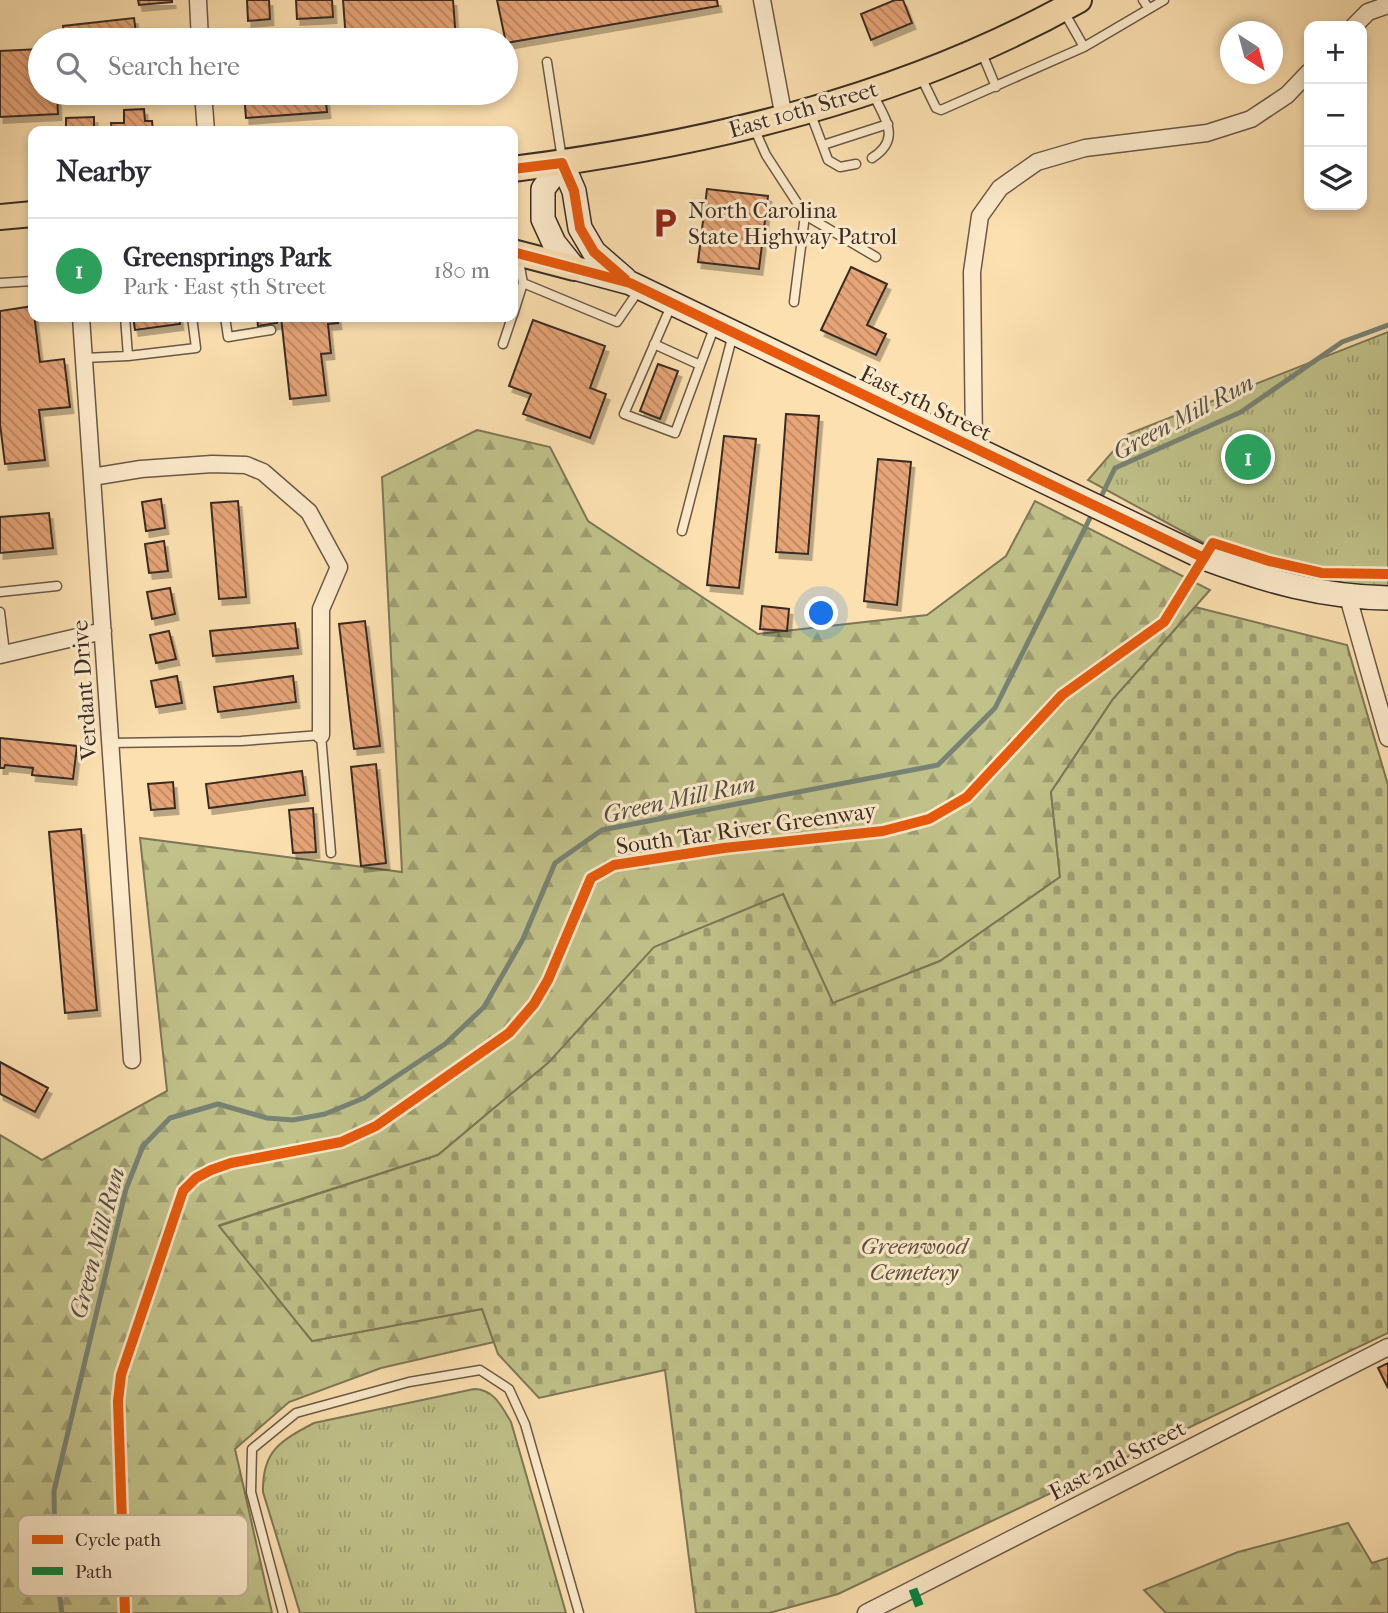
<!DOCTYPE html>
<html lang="en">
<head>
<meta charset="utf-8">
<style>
	:root { --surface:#fff; --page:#f7f7f7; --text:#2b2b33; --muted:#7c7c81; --line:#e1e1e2; --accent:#8f2418 }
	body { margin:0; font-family:"IM FELL French Canon",serif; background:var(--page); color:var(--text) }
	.controls { position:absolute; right:21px; top:21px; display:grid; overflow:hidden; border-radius:14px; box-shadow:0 4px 10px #0003 }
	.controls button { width:63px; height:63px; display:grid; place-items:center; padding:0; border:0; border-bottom:2px solid var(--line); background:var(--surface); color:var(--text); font:35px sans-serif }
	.compass { position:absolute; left:1220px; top:21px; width:63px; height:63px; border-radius:50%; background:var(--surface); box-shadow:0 4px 10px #0003; rotate:144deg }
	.you { position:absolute; left:822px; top:614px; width:24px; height:24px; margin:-18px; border:5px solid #fff; border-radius:50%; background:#1a73e8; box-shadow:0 0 0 10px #1a73e833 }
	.badge { display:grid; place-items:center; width:46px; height:46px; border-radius:50%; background:var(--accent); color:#fff; font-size:23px; font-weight:700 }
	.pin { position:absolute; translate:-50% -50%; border:4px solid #fff; box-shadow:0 2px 7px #0006 }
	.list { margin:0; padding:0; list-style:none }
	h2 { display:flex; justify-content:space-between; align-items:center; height:91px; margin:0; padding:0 28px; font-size:30px }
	h2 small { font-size:23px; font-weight:400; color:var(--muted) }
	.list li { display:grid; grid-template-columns:46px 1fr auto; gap:21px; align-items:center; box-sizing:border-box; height:105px; padding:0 28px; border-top:2px solid var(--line) }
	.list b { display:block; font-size:26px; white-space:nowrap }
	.list p { margin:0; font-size:23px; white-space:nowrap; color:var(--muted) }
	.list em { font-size:23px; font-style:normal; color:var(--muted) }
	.icon { flex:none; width:38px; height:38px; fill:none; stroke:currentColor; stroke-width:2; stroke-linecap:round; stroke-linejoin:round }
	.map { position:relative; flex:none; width:1388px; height:1613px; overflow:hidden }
	.search { position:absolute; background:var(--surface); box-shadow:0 4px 10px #0003; left:28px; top:28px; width:490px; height:77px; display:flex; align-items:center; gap:18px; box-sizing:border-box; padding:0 24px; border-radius:38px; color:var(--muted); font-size:26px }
	.panel { position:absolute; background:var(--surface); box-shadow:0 4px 10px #0003; left:28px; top:126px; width:490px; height:196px; border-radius:14px }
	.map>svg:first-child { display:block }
</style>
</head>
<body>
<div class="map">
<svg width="1388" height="1613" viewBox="0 0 1388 1613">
	<defs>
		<pattern id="grass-tufts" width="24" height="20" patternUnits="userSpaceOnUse" patternTransform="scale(1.75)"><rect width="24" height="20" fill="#c1c28a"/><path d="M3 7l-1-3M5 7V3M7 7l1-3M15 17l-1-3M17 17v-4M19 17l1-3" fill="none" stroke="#9e9e71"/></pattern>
		<pattern id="forest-firs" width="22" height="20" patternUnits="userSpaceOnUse" patternTransform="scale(1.75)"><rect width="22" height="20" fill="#c1c28a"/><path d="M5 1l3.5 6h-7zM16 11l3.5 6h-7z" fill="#9e9e71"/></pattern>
		<pattern id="cemetery-stones" width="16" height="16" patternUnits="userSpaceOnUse" patternTransform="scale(1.75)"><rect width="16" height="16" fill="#c1c28a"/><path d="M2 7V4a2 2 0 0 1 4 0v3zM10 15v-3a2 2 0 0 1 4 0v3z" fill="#9e9e71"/></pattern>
		<pattern id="building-back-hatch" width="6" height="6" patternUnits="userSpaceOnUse" patternTransform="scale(1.75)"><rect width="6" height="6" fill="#e6a477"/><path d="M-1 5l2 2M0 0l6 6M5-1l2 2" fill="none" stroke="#bb8661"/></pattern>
		<filter id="shadow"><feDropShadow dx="3.5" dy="6" stdDeviation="0" flood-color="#0004"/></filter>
	</defs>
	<rect width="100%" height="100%" fill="#fce0b0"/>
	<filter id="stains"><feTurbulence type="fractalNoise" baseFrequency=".00286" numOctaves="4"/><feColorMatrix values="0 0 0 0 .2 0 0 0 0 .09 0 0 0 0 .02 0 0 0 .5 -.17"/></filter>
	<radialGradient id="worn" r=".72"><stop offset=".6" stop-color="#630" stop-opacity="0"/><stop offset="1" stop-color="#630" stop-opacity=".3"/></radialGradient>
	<path fill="url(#grass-tufts)" stroke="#7e7757" stroke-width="2" d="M1388 332V586L1346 585 1261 567 1217 550 1088 480 1128 434Z
		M474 1389C494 1389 502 1407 511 1422L566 1613H300L263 1492C262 1451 280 1441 314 1423Z"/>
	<path fill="url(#forest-firs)" stroke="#7e7757" stroke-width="2" d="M477 430 550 447 588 521 758 634 927 615 1006 556 1035 501 1210 590 1113 699 1051 792 1060 877 940 961 833 1004 783 894 548 1063 438 1155 220 1225 312 1341 482 1309 494 1342 381 1368 289 1402 235 1449 272 1613H0V1135L42 1160 167 1091 140 838 402 872 382 477Z
		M1348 1523 1372 1563 1388 1558V1613H1166L1144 1590 1238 1552Z"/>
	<path fill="url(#cemetery-stones)" stroke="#7e7757" stroke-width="2" d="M1195 607 1347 645 1388 785V1333L838 1594 769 1613H696L665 1370 539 1398 498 1354 482 1309 312 1341 219 1226 438 1155 548 1063 654 947 783 894 833 1003 940 961 1060 877 1051 792 1113 699Z"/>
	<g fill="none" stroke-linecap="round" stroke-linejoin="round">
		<path stroke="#778375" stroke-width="5" d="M1099 501 1115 468 1241 412 1342 342 1388 325
			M62 1613 55 1565 54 1491 126 1189 143 1146 170 1118 218 1104 267 1118 293 1120 325 1114 364 1098 445 1044 484 1007 523 939 555 863 602 830 938 765 995 708 1094 510"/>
	</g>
	<path fill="url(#building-back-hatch)" stroke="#3a2c24" stroke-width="2" filter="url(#shadow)" d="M138 0H172V2L139 5Z
		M247 0H269L270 19 248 21Z
		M296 0H332L333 17 297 19Z
		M343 0H453L456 40H346Z
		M497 0H717L718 6 506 43Z
		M895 0H903L912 23 871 40 861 14Z
		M134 18 137 40H65L63 26Z
		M40 49V93H57L58 114 0 117V51Z
		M244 93H325L327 112 246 118Z
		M144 109 145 121H152L153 131H112L111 123H124V110Z
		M94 117V131H66V118Z
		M707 189 768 196 759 269 698 262Z
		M851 267 887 284 867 325 886 334 876 355 821 330Z
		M33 306 40 362 64 359 70 407 39 410 45 460 5 464 0 424V311Z
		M133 317H179L180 324 135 330Z
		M257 317H277V323L258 326Z
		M281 317H337L338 323 328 324 331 353 321 354 326 395 290 399Z
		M533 320 605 346 590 388 606 394 590 438 523 414 531 394 509 386Z
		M658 364 678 371 660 419 640 411Z
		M786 414 819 416 808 554 776 552Z
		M724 436 756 439 739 588 707 585Z
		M878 459 911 462 897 605 864 601Z
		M161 499 165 528 146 531 142 502Z
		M238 501 246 597 219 599 211 503Z
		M49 513 53 548 0 553V517Z
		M164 541 168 571 149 573 145 544Z
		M170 588 175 614 152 619 147 592Z
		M762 606 789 609 787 631 760 629Z
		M365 621 380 746 354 749 339 624Z
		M295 623 298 648 213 656 210 631Z
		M169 631 176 659 156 663 150 635Z
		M177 676 182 703 156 707 151 681Z
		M293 676 296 702 218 712 214 687Z
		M0 738 77 746 73 779 32 775 33 768 5 765 4 768H0Z
		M376 764 386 863 361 866 351 767Z
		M302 771 305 795 209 808 206 784Z
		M173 782 175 808 151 810 148 784Z
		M313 808 316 852 293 853 289 810Z
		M81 829 97 1010 65 1013 49 832Z
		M0 1062 48 1088 35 1112 0 1094Z
		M1388 1363V1388L1378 1368Z"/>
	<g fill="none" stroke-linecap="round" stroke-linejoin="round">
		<defs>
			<path id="service" d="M1143 0 1149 9
				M1063 10 1084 47
				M981 51 996 87
				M547 62 562 159
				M920 75 936 108 941 110 1084 47 1164 0
				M810 112 828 160 840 167 856 164
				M754 128 766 155 805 215 876 257
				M823 145 888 124
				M872 158C902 139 885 119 873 94
				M0 283 33 281
				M523 283 617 322 639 290
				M794 302 805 215
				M671 306 624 414 675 433 714 328
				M513 315 523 283 518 256
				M125 317 128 356 196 348 192 317
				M225 317 228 337 271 330
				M503 344 512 317
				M654 344 700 365
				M84 358 128 356
				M682 531 733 334
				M0 592 57 586
				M0 612 5 653
				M110 743 241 741 321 735 331 853
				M283 1613 251 1492 252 1449 296 1413 409 1382 480 1370 509 1389 525 1424 579 1613"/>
			<path id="minor" d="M198 0 200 40
				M762 0 784 118
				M1354 26 1368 12 1388 5
				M203 93 206 131
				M81 317 132 1060
				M974 449 972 272 980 216 1000 188 1037 162 1085 148 1207 133 1251 119 1287 95 1309 72
				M92 477 141 469 212 464 246 465 263 472 309 512 339 567 321 609V735
				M1348 597 1388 738
				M0 655 103 631
				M866 1613 1388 1347"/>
			<path id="secondary" d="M562 163 543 189V219L554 243 574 268 630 283 1204 558C1266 581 1322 597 1388 598
				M562 163 574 191 580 228 594 252 625 279"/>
			<path id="primary" d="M513 169C708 144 905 98 1079 0
				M0 217 33 214
				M513 252 574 268"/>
		</defs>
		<use href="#service" stroke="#6a5947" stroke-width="11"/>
		<use href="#minor" stroke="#6a5947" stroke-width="19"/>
		<use href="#secondary" stroke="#3a2c24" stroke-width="26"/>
		<use href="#primary" stroke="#3a2c24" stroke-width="28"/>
		<use href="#service" stroke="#fdebcc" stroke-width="8"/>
		<use href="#minor" stroke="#fdebcc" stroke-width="16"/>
		<use href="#secondary" stroke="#fdebcc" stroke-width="23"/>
		<use href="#primary" stroke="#fce0b0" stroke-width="24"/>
		<path stroke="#00873e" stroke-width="9" stroke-dasharray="18 9" stroke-linecap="butt" d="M913 1589 922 1613"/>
		<defs>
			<path id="cycleway" d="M513 169 562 163 574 191 580 228 594 252 625 279
				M513 252 630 283 1204 558
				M125 1613 118 1401 121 1375 183 1191 196 1178 211 1170 231 1163 341 1142 376 1126 509 1033 534 1004 548 980 591 878 614 865 724 848 883 831 929 819 967 797 1062 695 1164 622 1213 543 1269 561 1322 573 1388 574"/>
		</defs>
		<use href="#cycleway" stroke="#fdebcc" stroke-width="15"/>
		<use href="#cycleway" stroke="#e8590c" stroke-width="10"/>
	</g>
	<defs>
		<symbol id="parking-bare" viewBox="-9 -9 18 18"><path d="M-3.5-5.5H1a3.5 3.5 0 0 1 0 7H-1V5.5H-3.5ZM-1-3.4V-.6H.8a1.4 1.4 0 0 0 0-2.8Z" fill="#8f2418" stroke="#fdebcc" stroke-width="2.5" paint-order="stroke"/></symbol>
	</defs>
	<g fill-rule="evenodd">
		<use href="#parking-bare" x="643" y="201" width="44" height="44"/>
	</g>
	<g text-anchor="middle" stroke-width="6" stroke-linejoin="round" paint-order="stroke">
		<g font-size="23" fill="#3a2c24" stroke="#fdebcc">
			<text transform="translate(803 109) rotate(-16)" y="8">East 10th Street</text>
			<text transform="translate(926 403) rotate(26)" y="8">East 5th Street</text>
			<text transform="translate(84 690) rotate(-94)" y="8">Verdant Drive</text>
			<text transform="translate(746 828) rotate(-8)" y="8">South Tar River Greenway</text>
			<text transform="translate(1117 1460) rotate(-27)" y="8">East 2nd Street</text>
		</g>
		<g font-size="23" fill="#3a2c24" stroke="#fdebcc" text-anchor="start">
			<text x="688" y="218">North Carolina<tspan x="688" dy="26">State Highway Patrol</tspan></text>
		</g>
		<g font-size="23" font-style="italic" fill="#5c523e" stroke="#fdebcc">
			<text x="914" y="1254">Greenwood<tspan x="914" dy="26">Cemetery</tspan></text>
		</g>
		<g font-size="24" font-style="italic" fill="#535046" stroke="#fdebcc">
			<text transform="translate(1183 417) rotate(-28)" y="8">Green Mill Run</text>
			<text transform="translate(679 799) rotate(-12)" y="8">Green Mill Run</text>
			<text transform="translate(97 1243) rotate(-75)" y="8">Green Mill Run</text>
		</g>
	</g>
	<rect x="18" y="1515" width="230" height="81" rx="10" fill="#fdebcc" stroke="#c2b29a" stroke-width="2"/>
	<rect x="32" y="1535" width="31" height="9" fill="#e8590c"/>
	<rect x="32" y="1567" width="31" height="8" fill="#00873e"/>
	<g font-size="19" fill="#3a2c24">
		<text x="75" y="1546">Cycle path</text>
		<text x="75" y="1578">Path</text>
	</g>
	<rect width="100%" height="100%" filter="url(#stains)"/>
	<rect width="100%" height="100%" fill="url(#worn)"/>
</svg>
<div class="controls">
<button>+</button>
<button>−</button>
<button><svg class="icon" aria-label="layers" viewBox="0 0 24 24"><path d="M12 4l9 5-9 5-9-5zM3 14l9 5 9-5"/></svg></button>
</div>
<svg class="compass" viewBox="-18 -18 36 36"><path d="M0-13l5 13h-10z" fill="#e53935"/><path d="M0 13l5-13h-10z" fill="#7c7c81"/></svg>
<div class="you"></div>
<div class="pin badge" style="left:1248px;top:457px;background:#2e9e5b">1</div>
<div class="search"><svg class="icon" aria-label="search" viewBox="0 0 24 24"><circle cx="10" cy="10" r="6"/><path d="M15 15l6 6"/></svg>Search here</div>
<section class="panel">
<h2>Nearby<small></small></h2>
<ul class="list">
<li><span class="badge" style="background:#2e9e5b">1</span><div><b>Greensprings Park</b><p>Park · East 5th Street</p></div><em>180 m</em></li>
</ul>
</section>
</div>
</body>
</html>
